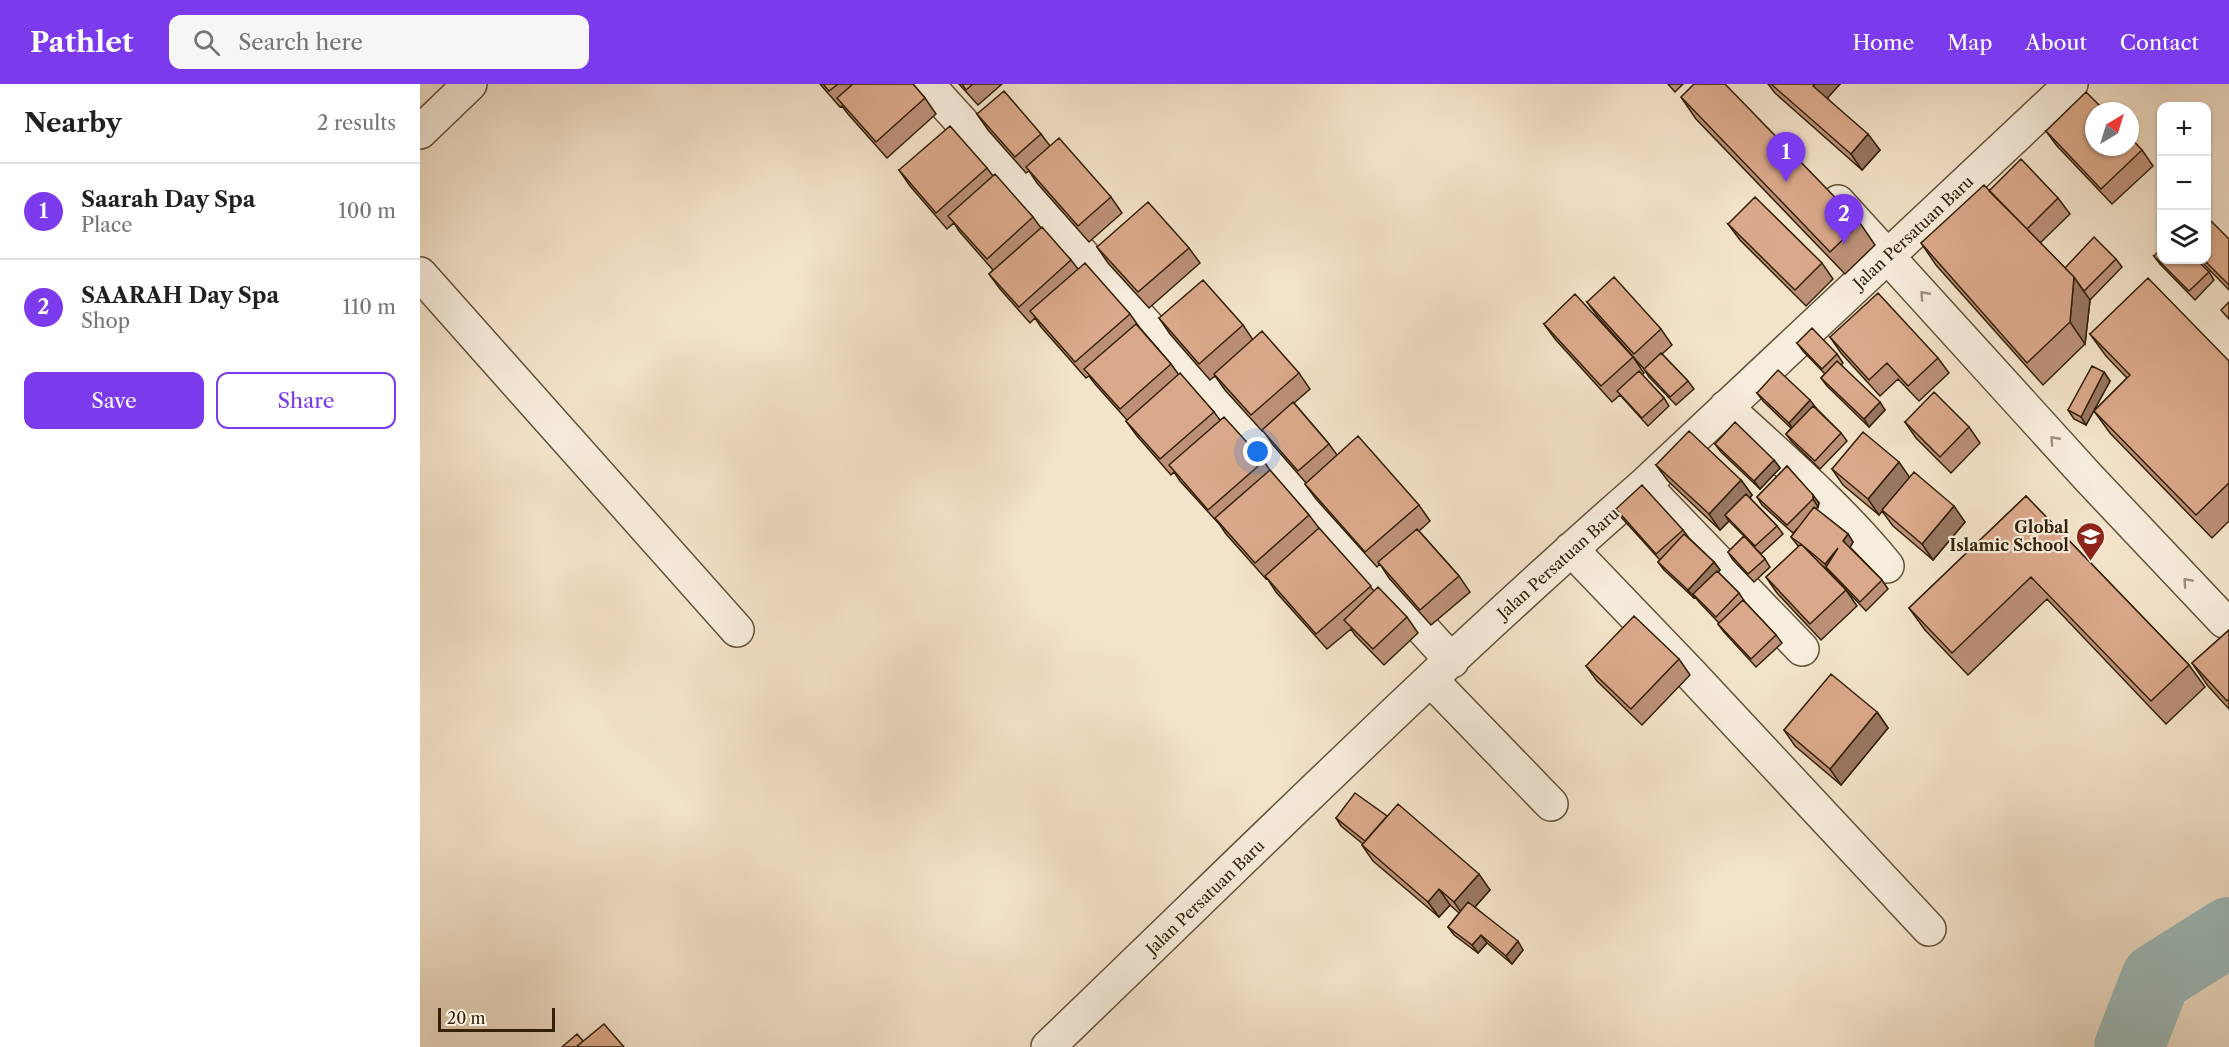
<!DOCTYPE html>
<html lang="en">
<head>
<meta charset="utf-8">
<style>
	:root { --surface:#fff; --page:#f6f6f6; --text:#202124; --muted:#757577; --line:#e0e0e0; --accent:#7c3aed }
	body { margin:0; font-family:"Libre Caslon Text",serif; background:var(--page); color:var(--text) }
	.controls { position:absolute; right:18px; top:18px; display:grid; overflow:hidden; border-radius:12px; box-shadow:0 2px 4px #0004 }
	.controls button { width:54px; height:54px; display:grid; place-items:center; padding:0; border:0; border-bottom:2px solid var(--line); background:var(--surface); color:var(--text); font:30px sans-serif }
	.compass { position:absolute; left:1665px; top:18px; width:54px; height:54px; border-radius:50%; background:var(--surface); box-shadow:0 2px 4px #0004; rotate:38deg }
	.scale { position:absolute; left:18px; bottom:15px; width:117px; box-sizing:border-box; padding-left:6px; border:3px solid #332007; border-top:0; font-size:16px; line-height:21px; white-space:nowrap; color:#332007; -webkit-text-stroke:4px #f7eddd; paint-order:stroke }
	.you { position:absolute; left:838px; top:368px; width:21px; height:21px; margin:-15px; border:4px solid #fff; border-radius:50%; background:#1a73e8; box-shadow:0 0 0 9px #1a73e833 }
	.badge { display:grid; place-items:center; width:39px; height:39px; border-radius:50%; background:var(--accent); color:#fff; font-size:20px; font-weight:700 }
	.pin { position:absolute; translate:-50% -50px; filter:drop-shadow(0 2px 3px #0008) }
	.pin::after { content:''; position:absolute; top:32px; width:21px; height:18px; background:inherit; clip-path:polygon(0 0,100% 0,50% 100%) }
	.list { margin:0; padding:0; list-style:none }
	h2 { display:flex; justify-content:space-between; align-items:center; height:78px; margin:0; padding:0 24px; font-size:26px }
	h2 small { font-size:20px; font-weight:400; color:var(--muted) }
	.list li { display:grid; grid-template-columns:39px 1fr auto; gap:18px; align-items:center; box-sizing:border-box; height:96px; padding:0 24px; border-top:2px solid var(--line) }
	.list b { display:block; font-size:22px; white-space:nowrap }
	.list p { margin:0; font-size:20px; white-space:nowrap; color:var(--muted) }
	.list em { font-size:20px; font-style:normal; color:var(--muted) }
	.actions { display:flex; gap:12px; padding:18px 24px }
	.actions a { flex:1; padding:14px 0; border:2px solid var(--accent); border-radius:12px; text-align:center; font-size:21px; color:var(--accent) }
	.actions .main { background:var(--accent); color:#fff }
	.icon { flex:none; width:33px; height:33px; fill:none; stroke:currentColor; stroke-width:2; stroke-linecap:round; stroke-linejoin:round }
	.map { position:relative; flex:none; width:1809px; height:963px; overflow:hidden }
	header { display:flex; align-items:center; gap:36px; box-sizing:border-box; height:84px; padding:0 30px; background:var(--accent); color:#fff }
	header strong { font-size:28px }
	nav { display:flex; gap:33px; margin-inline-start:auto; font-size:21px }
	.search { width:420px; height:54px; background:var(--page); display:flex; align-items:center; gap:15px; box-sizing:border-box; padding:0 21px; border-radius:12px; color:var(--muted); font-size:22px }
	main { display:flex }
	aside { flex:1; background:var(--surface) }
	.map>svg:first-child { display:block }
</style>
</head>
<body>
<header>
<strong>Pathlet</strong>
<div class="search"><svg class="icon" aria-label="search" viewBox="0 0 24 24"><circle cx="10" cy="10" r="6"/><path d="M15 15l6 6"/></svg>Search here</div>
<nav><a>Home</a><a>Map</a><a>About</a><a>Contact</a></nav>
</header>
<main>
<aside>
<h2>Nearby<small>2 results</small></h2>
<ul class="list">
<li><span class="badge">1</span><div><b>Saarah Day Spa</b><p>Place</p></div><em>100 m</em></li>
<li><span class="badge">2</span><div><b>SAARAH Day Spa</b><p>Shop</p></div><em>110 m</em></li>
</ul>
<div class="actions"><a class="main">Save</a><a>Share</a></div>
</aside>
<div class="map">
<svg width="1809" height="963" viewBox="0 0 1809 963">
	<rect width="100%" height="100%" fill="#f3e3ca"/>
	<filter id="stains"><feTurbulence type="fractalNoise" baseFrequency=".00333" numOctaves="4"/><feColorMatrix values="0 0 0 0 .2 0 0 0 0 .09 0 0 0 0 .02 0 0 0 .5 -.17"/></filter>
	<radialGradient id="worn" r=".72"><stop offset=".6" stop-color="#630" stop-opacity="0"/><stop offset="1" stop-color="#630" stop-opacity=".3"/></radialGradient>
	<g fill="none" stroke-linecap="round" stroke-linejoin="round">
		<path stroke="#9ebdbf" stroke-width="70" d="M1709 963 1736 894 1809 848"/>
		<defs>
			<path id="minor" d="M507 0 1032 577
				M0 48 50 0
				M1418 118 1668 393 1804 537 1809 539
				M0 190 317 546
				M1306 323C1361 374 1420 424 1467 482
				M1224 401 1382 565
				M1151 465 1270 589 1509 845
				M1011 596 1131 720
				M628 963C825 774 1018 581 1224 401L1651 0"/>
		</defs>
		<use href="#minor" stroke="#635138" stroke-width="36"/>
		<use href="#minor" stroke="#f7eddd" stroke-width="33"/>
	</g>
	<path fill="#bb9077" stroke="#332007" stroke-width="1.5" d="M400 0H493L505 14 516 30 467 74 428 30 422 22 420 23Z
		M539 0H582L558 21Z
		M1248 0H1263L1255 8Z
		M1348 0H1420L1407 14 1460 66 1442 86 1355 9Z
		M1261 13 1440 139 1455 161 1425 190 1276 35Z
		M557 30 621 50 630 62 691 113 702 129 669 158 617 99 609 87 606 89 568 46Z
		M1626 47 1722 66 1733 82 1692 120 1637 62Z
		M567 84 573 92 613 133 621 144 651 176 658 185 710 230 720 244 751 280 759 291 794 328 800 336 844 377 851 388 889 431 899 444 954 507 987 533 998 549 964 581 935 551 931 545 907 565 856 508 847 494 846 495 806 450 800 441 760 397 754 388 751 391 717 352 706 337 707 336 675 300 669 292 666 294 621 243 615 234 610 239 580 205 569 190 573 186 539 147 534 139 527 145 490 102 479 86Z
		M1569 107 1638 114 1650 130 1620 159 1645 184 1696 175 1702 183 1670 216 1665 260 1623 301 1516 181 1501 159Z
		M1308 140 1402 179 1413 195 1386 222 1320 156Z
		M1809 155V206L1780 176H1786Z
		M677 163 769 164 780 179 729 224 688 179Z
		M1734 172 1789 188 1794 196 1775 216 1740 180Z
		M1167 218 1241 245 1252 261 1242 270 1268 297 1274 305 1256 321 1229 293 1224 285 1178 233Z
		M739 234 823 241 833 256 879 289 890 305 874 319 909 360 917 371 999 421 1010 437 999 447 1039 492 1050 508 1011 541 969 494 960 480 957 483 896 415 885 400 886 399 853 361 843 346 842 347 805 306 795 292 790 296 750 250Z
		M1124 240 1213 273 1224 289 1222 291 1244 314 1249 322 1228 342 1200 311 1192 318 1135 255Z
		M1670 250 1809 277V437L1792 454 1690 349 1674 327 1707 294 1686 272Z
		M1410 253 1518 274 1529 289 1499 317 1478 295 1460 312 1421 269Z
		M1377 259 1417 270 1423 279 1421 281 1465 326 1449 343 1407 302 1401 294 1405 290 1383 267Z
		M1684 288 1690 297 1666 341 1654 335 1648 326Z
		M1337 309 1396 324 1421 349 1427 357 1400 385 1372 358 1366 350 1371 344 1343 317Z
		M1485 338 1549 343 1560 359 1531 389 1496 354Z
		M1295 360 1354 376 1360 384 1340 405 1301 368Z
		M1236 381 1321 396 1332 411 1330 414 1357 442 1363 450 1341 470 1329 458 1345 475 1350 483 1334 498 1313 476 1308 468 1324 452 1309 437 1300 446 1248 397Z
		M1367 382 1399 419 1398 423 1396 425 1428 450 1433 458 1430 463 1462 496 1468 505 1446 527 1412 491 1408 486 1399 479 1426 506 1437 522 1401 556 1357 509 1346 493 1379 463 1371 453 1378 444 1373 449 1342 421 1337 413Z
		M1412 385 1489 394 1545 438 1513 476 1473 442 1462 427 1459 431 1423 401Z
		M1606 412 1769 581 1785 603 1746 640 1627 515 1548 591 1505 546 1489 524Z
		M1196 425 1263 446 1269 454 1294 478 1300 486 1298 488 1319 509 1325 518 1356 551 1362 559 1336 583 1304 548 1298 540 1299 539 1279 518 1275 513 1274 514 1244 486 1238 478 1240 476 1201 433Z
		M1809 546V625L1788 602 1772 579Z
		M1259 575 1270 591 1222 641 1177 597 1166 582Z
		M1457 628 1468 644 1421 701 1375 662 1364 646Z
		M967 732 1070 806 1055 823 1103 866 1092 880 1067 859 1058 869 1034 851 1028 843 1039 829 1030 821 1019 833 953 777 942 761 943 760 921 742 916 734Z"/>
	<path fill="#997661" stroke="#332007" stroke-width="1.5" d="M1395 0H1420L1404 18 1393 2Z
		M1448 50 1460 66 1442 86 1431 70Z
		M1654 193 1670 216 1665 260 1650 238Z
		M1684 288 1690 297 1666 341 1661 333Z
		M1390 316 1396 324 1374 347 1369 339Z
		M1460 318 1465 326 1449 343 1444 335Z
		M1354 376 1360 384 1340 405 1334 397Z
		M1479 378 1490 394 1459 431 1448 415Z
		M1321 396 1332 411 1310 436 1305 431 1309 437 1300 446 1289 430Z
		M1393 411 1399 419 1398 423 1393 415Z
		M1534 422 1545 438 1513 476 1502 460Z
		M1428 450 1433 458 1429 465 1423 457Z
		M1418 464 1411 488 1405 480Z
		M1294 478 1300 486 1275 512 1273 510 1275 513 1274 514 1268 506Z
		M1457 628 1468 644 1421 701 1410 685Z
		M1059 790 1070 806 1045 834 1034 818Z
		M1019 805 1030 821 1019 833 1008 818Z
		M1061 851 1067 859 1058 869 1052 861Z
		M1098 857 1103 866 1092 880 1086 872Z"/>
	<path fill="#daa88a" stroke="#332007" stroke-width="1.5" d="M403 0H418L409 7Z
		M433 0H493L505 14 456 58 417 14Z
		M542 0H553L546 6Z
		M1274 0H1305L1440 139 1410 168 1261 13Z
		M1351 0H1395L1393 2 1448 50 1431 70Z
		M584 7 621 50 595 73 557 30Z
		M1666 8 1685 27H1674V63H1710V53L1722 66 1681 105 1626 47Z
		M530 42 567 84 516 129 479 86Z
		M639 54 691 113 658 142 606 83Z
		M1601 75 1638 114 1607 145 1569 107Z
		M575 90 613 133 567 175 528 132Z
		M1564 101 1654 193 1650 238 1607 279 1501 159Z
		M1335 113 1402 179 1375 206 1308 140Z
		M728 118 769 164 718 208 677 163Z
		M1786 132 1809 155V201L1784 176H1786Z
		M622 143 651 176 599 223 569 190Z
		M1674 153 1696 175 1664 207 1654 193 1645 184Z
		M1742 164V176H1777L1789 188 1769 207 1734 172Z
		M665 179 710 230 655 278 610 227Z
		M1194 193 1241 245 1214 270 1167 218Z
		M1728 194 1809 277V399L1776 431 1674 327 1710 291 1670 250Z
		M783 196 823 241 779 280 739 234Z
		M1458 209 1518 274 1488 302 1467 279 1449 296 1410 253Z
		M1155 210 1213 273 1181 302 1124 240Z
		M1809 218V235L1801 226Z
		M716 240 751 280 700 325 664 285Z
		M1392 244 1417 270 1402 285 1377 259Z
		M842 247 879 289 831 331 794 290Z
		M1241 269 1268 297 1250 313 1224 285Z
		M1417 277 1460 318 1444 335 1401 294Z
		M1672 282 1684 288 1661 333 1648 326Z
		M1358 286 1390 316 1369 339 1337 309Z
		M1219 287 1244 314 1222 334 1197 307Z
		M760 289 794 328 740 375 706 337Z
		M1514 308 1549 343 1520 373 1485 338Z
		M873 318 909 360 878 387 842 346Z
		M1393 322 1421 349 1395 377 1366 350Z
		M804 333 844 377 788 426 749 381Z
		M1315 338 1354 376 1334 397 1295 360Z
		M1269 347 1321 396 1289 430 1236 381Z
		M1443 348 1479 378 1448 415 1412 385Z
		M938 352 999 421 945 468 885 400Z
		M1367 382 1393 411V415L1367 441 1337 413Z
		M850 386 889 431 835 479 795 434Z
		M1494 388 1534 422 1502 460 1462 426Z
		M1222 401 1263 446 1236 470 1196 425Z
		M1326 410 1357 442 1335 462 1305 431Z
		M1606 412 1769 581 1731 617 1611 493 1532 569 1489 524Z
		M1394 423 1428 450 1423 457 1462 496 1440 518 1406 483 1418 464 1405 480 1381 460 1371 453Z
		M899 444 951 502 896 550 845 492Z
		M997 445 1039 492 1000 526 958 478Z
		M1264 450 1294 478 1268 506 1238 478Z
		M1324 452 1345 475 1328 490 1308 468Z
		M1381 460 1426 506 1390 540 1346 493Z
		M1297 487 1319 509 1296 533 1273 510Z
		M958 503 987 533 953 565 924 536Z
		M1323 516 1356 551 1331 575 1298 540Z
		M1214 532 1259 575 1211 625 1166 582Z
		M1809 546V615L1807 617 1772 579Z
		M1411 590 1457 628 1410 685 1364 646Z
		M935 709 967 732 945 757 916 734Z
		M978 720 1059 790 1034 818 1019 805 1008 818 942 761Z
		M1048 818 1098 857 1086 872 1061 851 1052 861 1028 843Z
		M184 940 204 963H156Z
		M157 950 163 957 156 963H142Z"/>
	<defs><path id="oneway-chevron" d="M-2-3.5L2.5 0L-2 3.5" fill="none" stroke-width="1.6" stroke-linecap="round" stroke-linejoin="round" transform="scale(1.5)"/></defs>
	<g stroke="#9f917d">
		<use href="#oneway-chevron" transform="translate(1504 211) rotate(-132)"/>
		<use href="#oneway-chevron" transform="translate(1634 356) rotate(-132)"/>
		<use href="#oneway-chevron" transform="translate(1767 498) rotate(-133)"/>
	</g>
	<defs>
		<symbol id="school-pin" viewBox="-11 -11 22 30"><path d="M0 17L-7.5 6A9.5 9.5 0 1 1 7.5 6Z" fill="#8f2418" stroke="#f7eddd"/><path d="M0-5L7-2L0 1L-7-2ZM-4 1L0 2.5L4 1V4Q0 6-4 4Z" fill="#fff"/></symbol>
	</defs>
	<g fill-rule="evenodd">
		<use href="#school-pin" x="1654" y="436" width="33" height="45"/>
	</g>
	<g text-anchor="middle" stroke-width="4.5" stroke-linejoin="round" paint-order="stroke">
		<g font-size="16" fill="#332007" stroke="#f7eddd">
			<text transform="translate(1493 148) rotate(-43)" y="6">Jalan Persatuan Baru</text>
			<text transform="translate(1138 479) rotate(-42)" y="6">Jalan Persatuan Baru</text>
			<text transform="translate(785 813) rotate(-44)" y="6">Jalan Persatuan Baru</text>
		</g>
		<g font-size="16" font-weight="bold" fill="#332007" stroke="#f7eddd" text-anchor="end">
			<text x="1649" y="449">Global<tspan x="1649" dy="18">Islamic School</tspan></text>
		</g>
	</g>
	<rect width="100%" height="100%" filter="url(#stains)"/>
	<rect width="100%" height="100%" fill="url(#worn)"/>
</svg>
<div class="controls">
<button>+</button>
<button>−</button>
<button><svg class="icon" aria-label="layers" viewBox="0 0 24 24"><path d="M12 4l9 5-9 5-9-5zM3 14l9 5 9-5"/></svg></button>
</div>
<svg class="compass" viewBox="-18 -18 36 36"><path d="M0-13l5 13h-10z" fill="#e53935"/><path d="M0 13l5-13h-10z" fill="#757577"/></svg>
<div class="scale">20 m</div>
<div class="you"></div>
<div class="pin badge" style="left:1366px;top:98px">1</div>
<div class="pin badge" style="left:1424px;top:160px">2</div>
</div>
</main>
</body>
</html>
